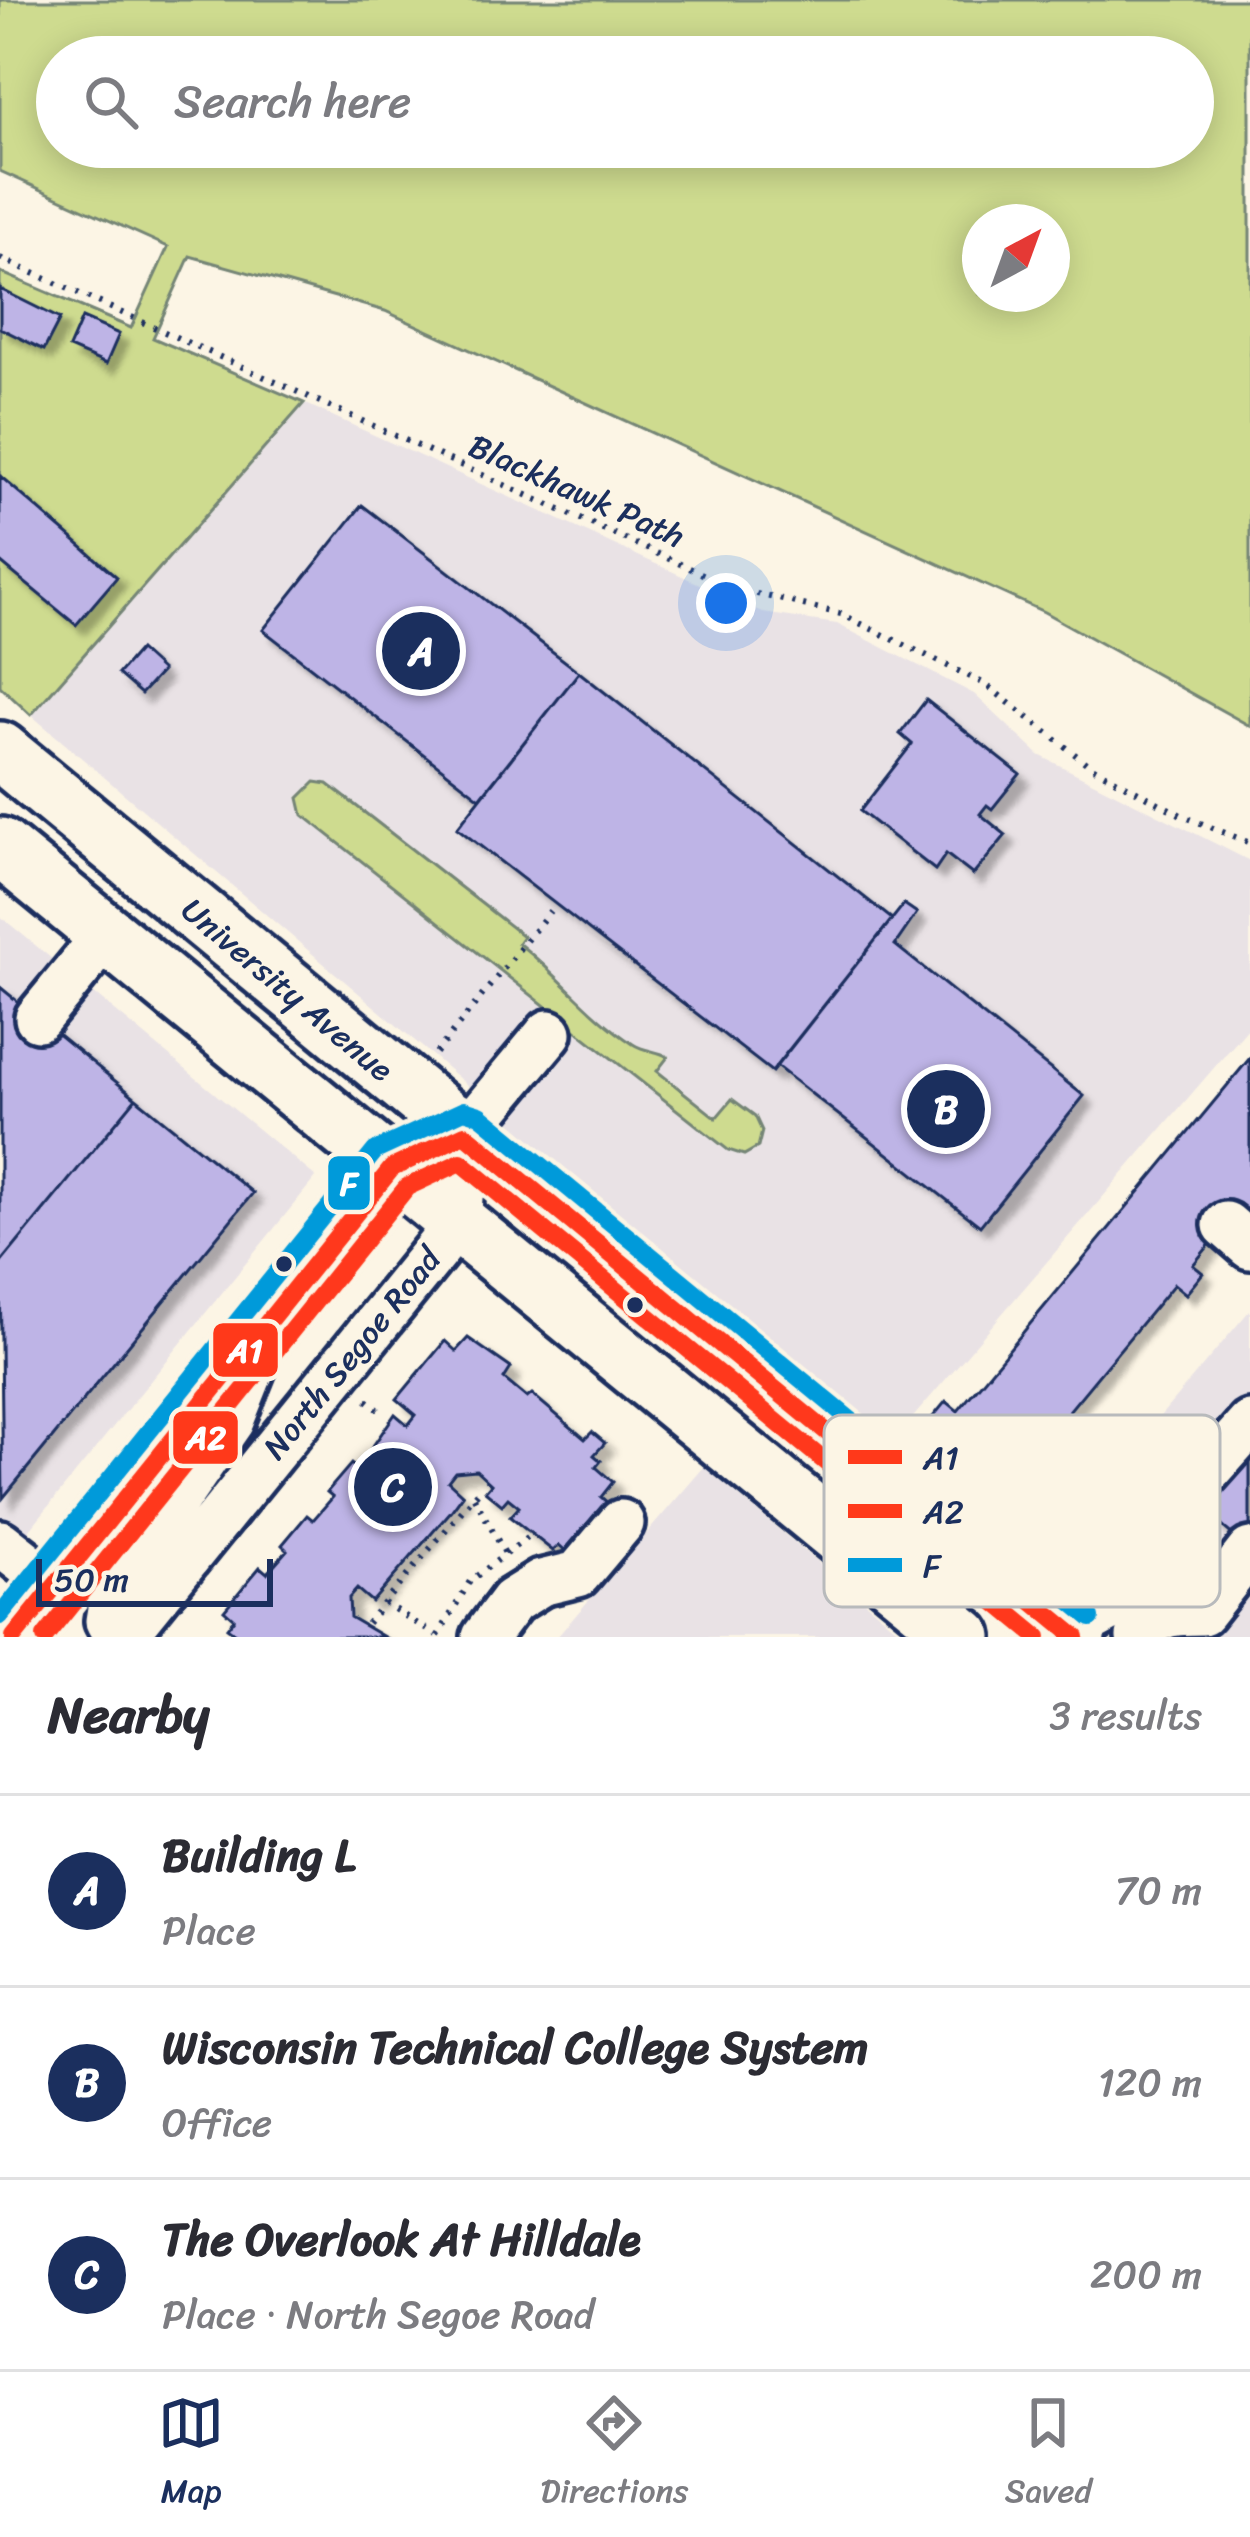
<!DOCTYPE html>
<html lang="en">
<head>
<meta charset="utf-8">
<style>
	:root { --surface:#fff; --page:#f7f7f7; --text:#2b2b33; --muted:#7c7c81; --line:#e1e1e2; --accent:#1b2f5e }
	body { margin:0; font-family:Sriracha,sans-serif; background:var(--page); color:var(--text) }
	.compass { position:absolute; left:962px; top:204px; width:108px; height:108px; border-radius:50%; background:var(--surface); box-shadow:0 6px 30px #0003; rotate:41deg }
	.scale { position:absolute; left:36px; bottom:30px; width:237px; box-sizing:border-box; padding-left:12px; border:6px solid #1b2f5e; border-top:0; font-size:33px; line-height:42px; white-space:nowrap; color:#1b2f5e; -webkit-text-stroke:9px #fcf5e5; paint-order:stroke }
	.you { position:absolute; left:726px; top:603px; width:42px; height:42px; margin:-30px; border:9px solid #fff; border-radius:50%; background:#1a73e8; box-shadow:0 0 0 18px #1a73e833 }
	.badge { display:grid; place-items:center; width:78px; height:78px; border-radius:50%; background:var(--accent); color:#fff; font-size:39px; font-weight:700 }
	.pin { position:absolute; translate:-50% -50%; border:6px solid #fff; box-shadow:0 3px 12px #0006 }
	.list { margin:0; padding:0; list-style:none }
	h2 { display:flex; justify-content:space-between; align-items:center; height:156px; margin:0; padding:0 48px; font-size:51px }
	h2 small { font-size:39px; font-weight:400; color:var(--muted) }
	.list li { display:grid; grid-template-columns:78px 1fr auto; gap:36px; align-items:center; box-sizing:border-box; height:192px; padding:0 48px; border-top:3px solid var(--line) }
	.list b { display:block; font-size:45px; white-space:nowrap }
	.list p { margin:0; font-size:39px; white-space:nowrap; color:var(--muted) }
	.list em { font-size:39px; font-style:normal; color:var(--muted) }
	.icon { flex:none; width:66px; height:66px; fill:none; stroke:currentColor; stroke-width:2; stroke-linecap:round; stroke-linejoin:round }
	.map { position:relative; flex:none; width:1250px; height:1637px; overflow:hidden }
	.search { position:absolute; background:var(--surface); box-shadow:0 6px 30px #0003; left:36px; right:36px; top:36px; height:132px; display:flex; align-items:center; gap:30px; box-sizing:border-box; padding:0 42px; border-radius:66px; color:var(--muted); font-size:45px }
	.sheet { height:732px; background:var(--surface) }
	nav { display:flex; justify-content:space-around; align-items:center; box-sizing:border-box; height:168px; border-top:3px solid var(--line); background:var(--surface); font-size:33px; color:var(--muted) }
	nav a { display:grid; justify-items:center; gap:6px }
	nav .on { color:var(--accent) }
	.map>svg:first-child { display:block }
</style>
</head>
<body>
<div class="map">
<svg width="1250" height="1637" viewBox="0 0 1250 1637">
	<defs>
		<filter id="shadow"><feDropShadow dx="9" dy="9" stdDeviation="3" flood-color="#0004"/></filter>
	</defs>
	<rect width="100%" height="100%" fill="#fcf5e5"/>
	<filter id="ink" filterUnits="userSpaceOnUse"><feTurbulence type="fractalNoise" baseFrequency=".00833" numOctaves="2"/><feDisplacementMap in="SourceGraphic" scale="24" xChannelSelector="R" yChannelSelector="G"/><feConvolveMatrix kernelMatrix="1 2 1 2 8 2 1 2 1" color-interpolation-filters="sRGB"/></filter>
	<g filter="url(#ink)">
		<path fill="#e9e2e5" d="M304 403 763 613 837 624 974 694 1039 755 1250 861V1026L890 1444 31 715Z
			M0 916 316 1177 0 1566Z
			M1250 1310V1637H1123L1035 1564Z
			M704 1467 844 1584 907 1637H557Z"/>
		<path fill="#cedb8f" stroke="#748576" stroke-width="3" fill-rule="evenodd" d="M0 0H1250V726L1044 612 385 311 190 256 153 338 304 403 31 715 0 686V272L131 328 168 247 0 171ZM57 57H1193V147H57ZM980 222H1052V294H980Z
			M315 782 328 784 523 936 518 943C558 974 589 1015 633 1044 645 1052 657 1050 668 1057L657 1071 716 1118 732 1099 755 1116 762 1131 758 1147 744 1155 728 1150 303 815 299 798Z"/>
		<path fill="#beb4e6" stroke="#1b2f5e" stroke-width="3" filter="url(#shadow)" d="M0 289 60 319 44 350 0 328Z
			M82 318 119 334 106 364 69 348Z
			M0 476 117 577 76 625 0 562Z
			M362 505 579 672 480 798 263 630Z
			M139 650 162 671 141 694 118 674Z
			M579 672 892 919 772 1072 457 828Z
			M926 700 1020 774 992 809 987 805 980 814 1006 835 973 875 946 854 935 870 860 811 912 744 900 734Z
			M904 904 917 913 895 945 1084 1096 980 1226 776 1066Z
			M0 987 136 1098 0 1264Z
			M1250 1058V1213L1241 1223 1233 1216 1193 1265 1203 1273 1186 1294 1174 1284 1031 1457 1012 1441 992 1466 962 1441 956 1448 927 1424 946 1401 958 1411Z
			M136 1098 253 1193 3 1498 0 1264Z
			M468 1338 511 1368 504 1379 527 1398 532 1394 585 1439 592 1432 605 1443 594 1455 601 1461 596 1467 613 1482 601 1497 609 1504 568 1553 559 1545 553 1551 510 1517 519 1507 508 1498 502 1505 485 1491 491 1484 476 1470 455 1472 448 1481 463 1495 452 1510 372 1602 357 1589 349 1598 350 1617 384 1637H239L227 1628 234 1619 224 1610 260 1567 267 1573 287 1550 282 1545 307 1515 313 1520 333 1497 327 1492 351 1464 357 1469 395 1414 408 1425 416 1415 397 1399 445 1341 456 1351Z
			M1250 1429V1536L1243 1544 1193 1501Z"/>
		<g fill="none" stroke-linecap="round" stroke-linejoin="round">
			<defs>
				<path id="minor" d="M38 1018 107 934
					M1226 1225 1250 1246
					M0 1543 55 1586
					M1069 1631 1113 1607 1125 1593 1133 1555 1250 1424
					M14 1637 392 1168 465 1134 549 1033
					M117 1637 108 1621 113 1591 231 1421 253 1366
					M123 1637 458 1223 465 1134
					M485 1637 512 1601 541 1583 578 1574 621 1523
					M1139 1637C1156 1612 1174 1612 1202 1612L1250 1551"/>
				<path id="major" d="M0 751 1076 1637
					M0 847 963 1637"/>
			</defs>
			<use href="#minor" stroke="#1b2f5e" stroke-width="54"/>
			<use href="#major" stroke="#1b2f5e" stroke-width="66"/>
			<path stroke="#1b2f5e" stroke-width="6" stroke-dasharray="3 9" stroke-linecap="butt" d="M0 258 736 589 841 614 985 684 1090 766 1183 816 1250 843
				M436 1053 550 911
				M367 1400 379 1410
				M474 1497 507 1557
				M1057 1558 1095 1549
				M384 1603 436 1635
				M367 1623 483 1486
				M438 1636 470 1581 532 1534"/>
			<use href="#minor" stroke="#fcf5e5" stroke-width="45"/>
			<use href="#major" stroke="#fcf5e5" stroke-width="57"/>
			<defs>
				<path id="bus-1" d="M14 1637 392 1168 465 1134 1076 1637"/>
				<path id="bus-2" d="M45 1637 407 1187 461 1162 1038 1637"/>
				<path id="bus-3" d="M0 1616 375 1151 464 1110 480 1115 1091 1618"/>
			</defs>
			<use href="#bus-1" stroke="#fcf5e5" stroke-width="27"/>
			<use href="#bus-2" stroke="#fcf5e5" stroke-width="27"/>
			<use href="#bus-3" stroke="#fcf5e5" stroke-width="27"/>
			<use href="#bus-1" stroke="#ff391a" stroke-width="18"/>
			<use href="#bus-2" stroke="#ff391a" stroke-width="18"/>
			<use href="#bus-3" stroke="#009ada" stroke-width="18"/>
		</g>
	</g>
	<g fill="#1b2f5e" stroke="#fcf5e5" stroke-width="4.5">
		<circle cx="284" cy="1264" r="10"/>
		<circle cx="635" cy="1305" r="10"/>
	</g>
	<g text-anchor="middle" stroke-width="9" stroke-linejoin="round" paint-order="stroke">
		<g font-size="33" fill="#1b2f5e" stroke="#fcf5e5">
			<text transform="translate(577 490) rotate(24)" y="12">Blackhawk Path</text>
			<text transform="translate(288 989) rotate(40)" y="12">University Avenue</text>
			<text transform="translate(351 1353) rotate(-51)" y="12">North Segoe Road</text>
		</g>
	</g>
	<rect x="824" y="1415" width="396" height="192" rx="18" fill="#fcf5e5" stroke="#b8babc" stroke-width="3"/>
	<rect x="848" y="1450" width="54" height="14" fill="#ff391a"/>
	<rect x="848" y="1504" width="54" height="14" fill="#ff391a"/>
	<rect x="848" y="1558" width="54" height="14" fill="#009ada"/>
	<g font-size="33" fill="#1b2f5e">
		<text x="923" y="1469">A1</text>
		<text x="923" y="1523">A2</text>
		<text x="923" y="1577">F</text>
	</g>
	<g stroke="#fcf5e5" stroke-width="4.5">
		<rect x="326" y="1154" width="46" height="58" rx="12" fill="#009ada"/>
		<rect x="211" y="1321" width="69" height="58" rx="12" fill="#ff391a"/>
		<rect x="171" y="1409" width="69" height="57" rx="12" fill="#ff391a"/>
	</g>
	<g font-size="33" text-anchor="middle" font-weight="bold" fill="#fff">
		<text x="349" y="1195">F</text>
		<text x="245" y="1362">A1</text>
		<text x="206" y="1449">A2</text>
	</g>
</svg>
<svg class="compass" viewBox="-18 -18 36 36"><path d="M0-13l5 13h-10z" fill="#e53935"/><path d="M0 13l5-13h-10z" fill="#7c7c81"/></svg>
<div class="scale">50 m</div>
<div class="you"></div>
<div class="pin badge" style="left:421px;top:651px">A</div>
<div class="pin badge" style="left:946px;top:1109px">B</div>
<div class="pin badge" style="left:393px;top:1487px">C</div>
<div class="search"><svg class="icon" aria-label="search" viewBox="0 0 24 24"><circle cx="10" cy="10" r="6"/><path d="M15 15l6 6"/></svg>Search here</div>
</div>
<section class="sheet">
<h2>Nearby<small>3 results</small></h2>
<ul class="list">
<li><span class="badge">A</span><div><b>Building L</b><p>Place</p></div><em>70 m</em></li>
<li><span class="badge">B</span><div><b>Wisconsin Technical College System</b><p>Office</p></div><em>120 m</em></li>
<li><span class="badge">C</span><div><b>The Overlook At Hilldale</b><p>Place · North Segoe Road</p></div><em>200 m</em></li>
</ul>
</section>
<nav>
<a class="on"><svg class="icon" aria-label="map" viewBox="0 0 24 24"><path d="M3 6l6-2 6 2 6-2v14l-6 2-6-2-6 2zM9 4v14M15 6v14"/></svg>Map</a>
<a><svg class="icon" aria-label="directions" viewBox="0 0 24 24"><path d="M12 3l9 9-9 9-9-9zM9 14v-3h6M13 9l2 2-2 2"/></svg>Directions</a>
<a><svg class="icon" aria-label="saved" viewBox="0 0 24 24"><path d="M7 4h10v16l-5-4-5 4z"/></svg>Saved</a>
</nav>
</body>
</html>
